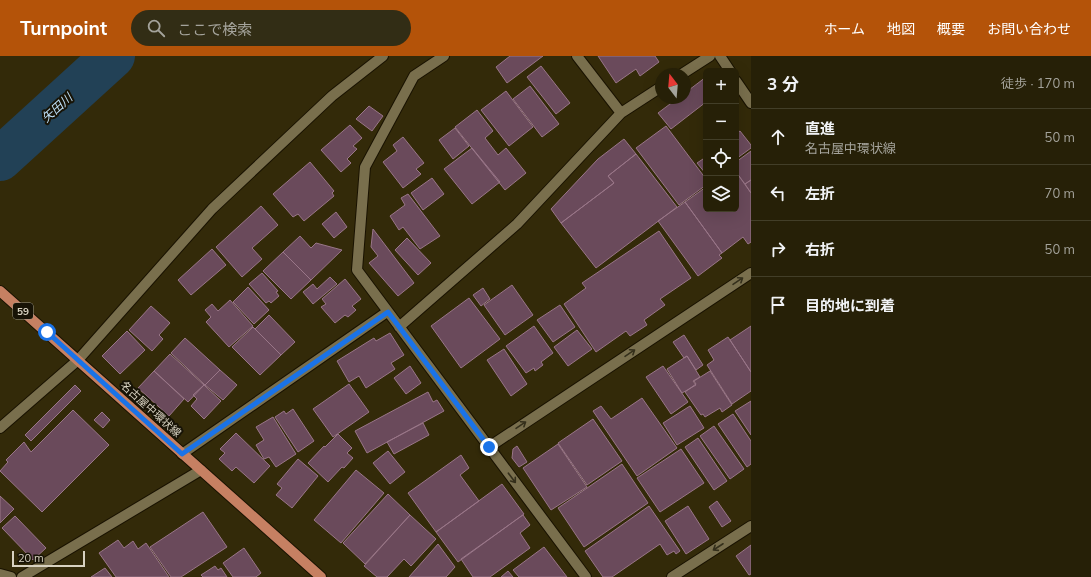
<!DOCTYPE html>
<html lang="ja">
<head>
<meta charset="utf-8">
<style>
	:root { --surface:#262007; --page:#322d15; --text:#f1f3f6; --muted:#a4a39b; --line:#423e28; --accent:#b45309 }
	body { margin:0; font-family:Mulish,"Noto Sans JP",sans-serif; background:var(--page); color:var(--text) }
	.controls { position:absolute; right:12px; top:12px; display:grid; overflow:hidden; border-radius:6px; box-shadow:0 4px 16px #0002 }
	.controls button { width:36px; height:36px; display:grid; place-items:center; padding:0; border:0; border-bottom:1px solid var(--line); background:var(--surface); color:var(--text); font:20px sans-serif }
	.compass { position:absolute; left:655px; top:12px; width:36px; height:36px; border-radius:50%; background:var(--surface); box-shadow:0 4px 16px #0002; rotate:344deg }
	.scale { position:absolute; left:12px; bottom:10px; width:73px; box-sizing:border-box; padding-left:4px; border:2px solid #d8d2c1; border-top:0; font-size:11px; line-height:14px; white-space:nowrap; color:#d8d2c1; -webkit-text-stroke:3px #171306; paint-order:stroke }
	.stop { position:absolute; width:12px; height:12px; margin:-9px; border:3px solid #1a73e8; border-radius:50%; background:#fff }
	.stop.end { background:#1a73e8; border-color:#fff; box-shadow:0 1px 4px #0008 }
	.list { margin:0; padding:0; list-style:none }
	h2 { display:flex; justify-content:space-between; align-items:center; height:52px; margin:0; padding:0 16px; font-size:17px }
	h2 small { font-size:13px; font-weight:400; color:var(--muted) }
	.list li { display:grid; grid-template-columns:26px 1fr auto; gap:12px; align-items:center; box-sizing:border-box; height:56px; padding:0 16px; border-top:1px solid var(--line) }
	.list b { display:block; font-size:15px; white-space:nowrap }
	.list p { margin:0; font-size:13px; white-space:nowrap; color:var(--muted) }
	.list em { font-size:13px; font-style:normal; color:var(--muted) }
	.icon { flex:none; width:22px; height:22px; fill:none; stroke:currentColor; stroke-width:2; stroke-linecap:round; stroke-linejoin:round }
	.map { position:relative; flex:none; width:751px; height:521px; overflow:hidden }
	header { display:flex; align-items:center; gap:24px; box-sizing:border-box; height:56px; padding:0 20px; background:var(--accent); color:#fff }
	header strong { font-size:19px }
	nav { display:flex; gap:22px; margin-inline-start:auto; font-size:14px }
	.search { width:280px; height:36px; background:var(--page); display:flex; align-items:center; gap:10px; box-sizing:border-box; padding:0 14px; border-radius:22px; color:var(--muted); font-size:15px }
	main { display:flex }
	aside { flex:1; background:var(--surface) }
	.map>svg:first-child { display:block }
</style>
</head>
<body>
<header>
<strong>Turnpoint</strong>
<div class="search"><svg class="icon" aria-label="search" viewBox="0 0 24 24"><circle cx="10" cy="10" r="6"/><path d="M15 15l6 6"/></svg>ここで検索</div>
<nav><a>ホーム</a><a>地図</a><a>概要</a><a>お問い合わせ</a></nav>
</header>
<main>
<div class="map">
<svg width="751" height="521" viewBox="0 0 751 521">
	<rect width="100%" height="100%" fill="#332a09"/>
	<g fill="none" stroke-linecap="round" stroke-linejoin="round">
		<path stroke="#224156" stroke-width="44" d="M0 103 113 0"/>
	</g>
	<path fill="#6a4a5b" stroke="#997688" d="M510 0H543L507 27 496 11Z
		M598 0H655L659 6 640 20 636 13 616 27Z
		M541 10 570 47 556 58 527 21Z
		M706 21V46L671 73 658 57 678 42H685V37Z
		M530 30 559 68 542 81 513 43Z
		M506 35 533 71 509 90 481 54Z
		M369 50 383 60 372 75 356 63Z
		M477 54 493 75 485 82 498 99 506 92 526 117 505 134 455 71Z
		M350 69 362 82 353 90 357 93 347 103 351 107 341 116 321 94Z
		M666 70 706 123V129L679 149 636 92Z
		M455 72 469 90 453 103 439 84Z
		M740 75 751 89V92L736 103V78Z
		M403 81 424 107 416 113 421 118 403 132 383 106 397 95 393 89Z
		M624 83 636 98 608 120 614 127 561 167 551 153 598 103Z
		M472 92 500 126 472 148 444 113Z
		M751 95V124L745 128 736 116V106Z
		M636 98 677 151 596 212 561 167 614 127 608 120Z
		M706 101V118L697 107Z
		M310 106 334 135 332 137 334 140 304 165 298 158 293 161 273 138Z
		M736 116 751 137V186L748 188 743 181 722 197 685 146 706 131V153H736Z
		M432 122 444 138 423 154 411 137Z
		M751 124V137L745 128Z
		M408 138 440 180 420 193 403 171 399 174 390 160 405 149 401 142Z
		M685 146 722 197 719 199 722 202 698 220 658 165Z
		M261 150 278 169 252 192 262 203 242 221 216 191Z
		M336 156 347 171 334 182 322 168Z
		M373 173 414 227 398 240 369 207 378 200 371 191Z
		M659 175 691 222 660 243 665 249 644 264 647 269 630 280 626 275 596 296 564 248 586 232 582 227Z
		M300 180 311 192 316 187 342 194 311 224 283 196Z
		M407 182 431 207 418 219 395 194Z
		M212 193 226 209 191 239 178 224Z
		M283 196 311 224 291 243 263 215Z
		M262 217 278 235 276 236 279 240 271 247 269 245 266 247 249 228Z
		M330 221 337 228 313 248 303 236 313 228 317 233Z
		M345 223 361 243 352 250 356 254 348 261 345 259 335 267 321 251 326 248 322 243Z
		M512 229 533 259 505 279 484 249Z
		M248 231 269 254 254 268 233 246Z
		M483 232 490 243 481 250 473 239Z
		M469 242 500 283 461 312 431 270Z
		M230 244 253 270 229 291 206 266 211 261 205 254 212 248 218 255Z
		M560 249 575 271 553 286 537 264Z
		M151 250 170 267 159 279 163 283 152 295 129 274Z
		M269 259 295 286 281 299 255 273Z
		M534 270 553 297 541 306 543 309 535 315 534 312 526 317 506 290Z
		M751 270V316L730 284Z
		M253 271 281 299 260 319 232 291Z
		M577 274 592 293 568 310 554 291Z
		M127 275 145 294 120 318 102 300Z
		M390 277 404 299 391 307 395 313 366 332 359 320 349 326 337 305 374 282 376 285Z
		M684 279 703 309 696 314 687 300 684 302 673 286Z
		M728 281 751 316V335L732 348 707 309 714 304 708 294Z
		M185 282 220 314 205 329 171 297Z
		M504 293 527 328 511 340 487 304Z
		M170 298 204 329 188 346 154 315Z
		M687 300 700 321 693 325 696 329 682 337 667 313Z
		M410 310 421 327 406 338 394 322Z
		M663 310 688 346 671 358 646 321Z
		M220 314 237 329 223 344 205 329Z
		M154 315 184 343 169 360 138 332Z
		M710 315 732 349 722 356 720 352 705 361 703 358 701 359 685 336 696 328 694 325Z
		M349 328 369 356 333 381 313 353Z
		M75 329 81 335 31 385 25 379Z
		M204 329 221 345 204 363 191 350 197 343 193 339Z
		M428 336 433 346 437 344 444 355 367 397 355 375Z
		M642 342 677 392 637 420 593 355 601 350 611 363Z
		M751 345V379L735 355Z
		M690 350 704 372 677 389 663 367Z
		M293 353 314 385 298 396 275 361 284 355 286 358Z
		M73 354 109 389 42 456 0 415 8 406 6 404 24 386 31 396Z
		M102 356 110 364 103 372 94 364Z
		M733 358 751 385V408L747 411 718 368Z
		M273 361 296 398 276 411 269 401 264 403 256 389 264 384 256 371Z
		M593 363 622 405 587 429 558 387Z
		M423 367 429 379 394 398 387 386Z
		M714 370 744 413 730 423 700 380Z
		M236 377 270 410 254 427 236 411 232 415 219 403 225 397 220 393Z
		M338 378 352 392 347 397 353 402 344 412 342 411 328 426 308 407 324 390 325 391Z
		M698 382 727 425 714 434 685 391Z
		M558 388 587 431 551 454 523 412Z
		M517 390 527 406 519 411 512 402 513 393Z
		M681 393 704 427 660 456 637 422Z
		M388 395 405 416 390 428 373 407Z
		M461 399 469 412 460 419 479 445 436 476 408 437Z
		M298 403 318 420 292 452 276 439 282 432 277 428Z
		M622 408 648 447 584 491 558 452Z
		M356 414 384 437 341 487 314 464Z
		M502 428 524 458 458 506 436 476Z
		M388 438 410 459 365 508 343 487Z
		M0 440 14 453 0 467Z
		M717 445 731 465 722 471 709 451Z
		M649 450 680 495 676 498 674 495 667 499 660 488 612 521H603L585 495Z
		M688 450 709 483 686 498 665 465Z
		M203 456 227 491 181 521H171L150 491Z
		M410 459 436 483 411 510 404 503 387 521H377L364 510Z
		M523 459 530 469 520 477 530 492 490 521H473L461 503Z
		M15 460 46 492 33 504 2 472Z
		M118 484 124 492 133 485 138 493 146 487 169 521H116L99 497Z
		M438 488 455 511 446 521H409Z
		M751 489V518L749 519 736 500Z
		M544 491 567 521H519L513 514Z
		M244 492 261 517 256 521H233L223 507Z
		M215 510 218 514 221 512 227 521H203L201 519Z
		M105 512 112 521H91Z
		M508 515 513 521H501Z"/>
	<g fill="none" stroke-linecap="round" stroke-linejoin="round">
		<defs>
			<path id="minor" d="M444 0 414 20 365 111 357 214 586 521
				M577 0 621 57
				M720 0 730 15
				M682 18 710 0
				M736 25 751 47
				M399 271 517 168 621 57 661 31
				M0 372 78 304 212 153 332 40 383 0
				M489 391 751 217
				M182 398 387 256
				M0 518 11 521
				M22 521 201 414
				M672 521 751 470"/>
			<path id="primary" d="M0 235 321 521"/>
		</defs>
		<use href="#minor" stroke="#191200" stroke-width="12"/>
		<use href="#primary" stroke="#191200" stroke-width="12"/>
		<use href="#minor" stroke="#796f4d" stroke-width="10"/>
		<use href="#primary" stroke="#c68062" stroke-width="10"/>
	</g>
	<defs><path id="oneway-shaft" d="M-6 0H5M1.5-3L5.5 0L1.5 3" fill="none" stroke-width="1.6" stroke-linecap="round" stroke-linejoin="round"/></defs>
	<g stroke="#342f1b">
		<use href="#oneway-shaft" transform="translate(738 225) rotate(-34)"/>
		<use href="#oneway-shaft" transform="translate(630 297) rotate(-34)"/>
		<use href="#oneway-shaft" transform="translate(521 369) rotate(-34)"/>
		<use href="#oneway-shaft" transform="translate(512 422) rotate(53)"/>
		<use href="#oneway-shaft" transform="translate(718 491) rotate(147)"/>
	</g>
	<g fill="none" stroke-linecap="round" stroke-linejoin="round">
		<path stroke="#1a73e8" stroke-width="5" d="M47 276 182 398 388 256 489 391"/>
	</g>
	<g text-anchor="middle" stroke-width="4" stroke-linejoin="round" paint-order="stroke">
		<rect fill="#171306" stroke="#9e9989" stroke-width="1" x="13" y="247" width="20" height="16" rx="3"/>
		<g font-size="10" font-weight="bold" fill="#d8d2c1">
			<text x="23" y="259">59</text>
		</g>
		<g font-size="11" fill="#d8d2c1" stroke="#171306">
			<text transform="translate(151 353) rotate(42)" y="4">名古屋中環状線</text>
		</g>
		<g font-size="12" font-style="italic" fill="#bfe0f8" stroke="#171306">
			<text transform="translate(57 52) rotate(-42)" y="4">矢田川</text>
		</g>
	</g>
</svg>
<div class="controls">
<button>+</button>
<button>−</button>
<button><svg class="icon" aria-label="locate" viewBox="0 0 24 24"><circle cx="12" cy="12" r="6"/><path d="M12 2v4M12 18v4M2 12h4M18 12h4"/></svg></button>
<button><svg class="icon" aria-label="layers" viewBox="0 0 24 24"><path d="M12 4l9 5-9 5-9-5zM3 14l9 5 9-5"/></svg></button>
</div>
<svg class="compass" viewBox="-18 -18 36 36"><path d="M0-13l5 13h-10z" fill="#e53935"/><path d="M0 13l5-13h-10z" fill="#a4a39b"/></svg>
<div class="scale">20 m</div>
<div class="stop" style="left:47px;top:276px"></div>
<div class="stop end" style="left:489px;top:391px"></div>
</div>
<aside>
<h2>3 分<small>徒歩 · 170 m</small></h2>
<ul class="list">
<li><svg class="icon" aria-label="ahead" viewBox="0 0 24 24"><path d="M12 20V5M6 11l6-6 6 6"/></svg><div><b>直進</b><p>名古屋中環状線</p></div><em>50 m</em></li>
<li><svg class="icon" aria-label="left" viewBox="0 0 24 24"><path d="M17 20v-9H6M10 6l-5 5 5 5"/></svg><div><b>左折</b></div><em>70 m</em></li>
<li><svg class="icon" aria-label="right" viewBox="0 0 24 24"><path d="M7 20v-9h11M14 6l5 5-5 5"/></svg><div><b>右折</b></div><em>50 m</em></li>
<li><svg class="icon" aria-label="arrive" viewBox="0 0 24 24"><path d="M6 21V4h12l-3 4 3 4H6"/></svg><div><b>目的地に到着</b></div></li>
</ul>
</aside>
</main>
</body>
</html>
